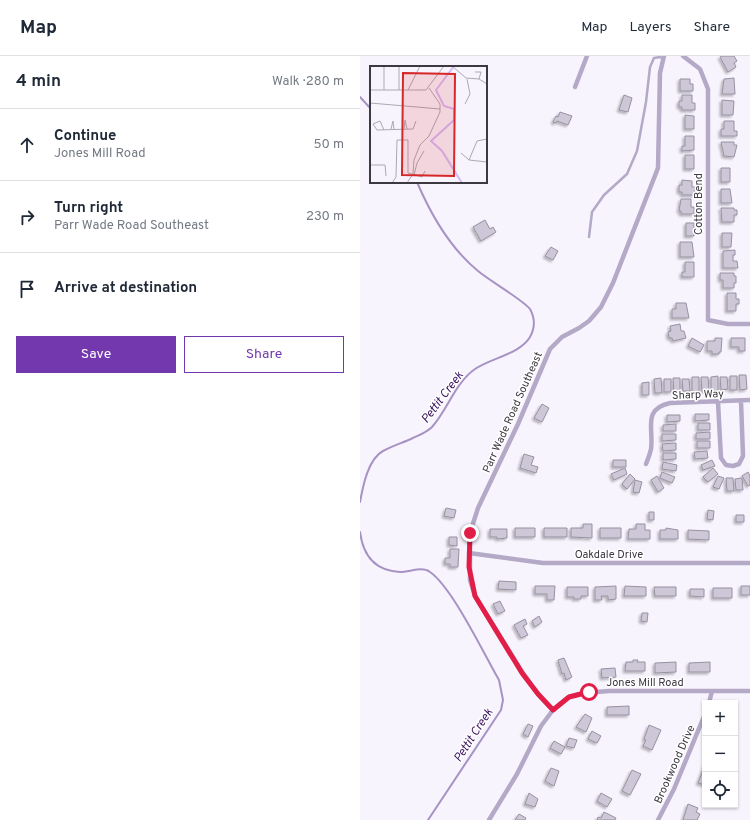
<!DOCTYPE html>
<html lang="en">
<head>
<meta charset="utf-8">
<style>
	:root { --surface:#fff; --page:#f2f2f3; --text:#1f2937; --muted:#747a83; --line:#e0e1e3; --accent:#7338ae }
	body { margin:0; font-family:Overpass,sans-serif; background:var(--page); color:var(--text) }
	.controls { position:absolute; right:12px; bottom:12px; display:grid; overflow:hidden; border-radius:0px; box-shadow:0 1px 3px #0004 }
	.controls button { width:36px; height:36px; display:grid; place-items:center; padding:0; border:0; border-bottom:1px solid var(--line); background:var(--surface); color:var(--text); font:20px sans-serif }
	.stop { position:absolute; width:12px; height:12px; margin:-9px; border:3px solid #e11d48; border-radius:50%; background:#fff }
	.stop.end { background:#e11d48; border-color:#fff; box-shadow:0 1px 4px #0008 }
	.list { margin:0; padding:0; list-style:none }
	h2 { display:flex; justify-content:space-between; align-items:center; height:52px; margin:0; padding:0 16px; font-size:17px }
	h2 small { font-size:13px; font-weight:400; color:var(--muted) }
	.list li { display:grid; grid-template-columns:26px 1fr auto; gap:12px; align-items:center; box-sizing:border-box; height:72px; padding:0 16px; border-top:1px solid var(--line) }
	.list b { display:block; font-size:15px; white-space:nowrap }
	.list p { margin:0; font-size:13px; white-space:nowrap; color:var(--muted) }
	.list em { font-size:13px; font-style:normal; color:var(--muted) }
	.actions { display:flex; gap:8px; padding:12px 16px }
	.actions a { flex:1; padding:9px 0; border:1px solid var(--accent); border-radius:0px; text-align:center; font-size:14px; color:var(--accent) }
	.actions .main { background:var(--accent); color:#fff }
	.icon { flex:none; width:22px; height:22px; fill:none; stroke:currentColor; stroke-width:2; stroke-linecap:round; stroke-linejoin:round }
	.map { position:relative; flex:none; width:390px; height:764px; overflow:hidden }
	header { display:flex; align-items:center; gap:24px; box-sizing:border-box; height:56px; padding:0 20px; background:var(--surface); border-bottom:1px solid var(--line) }
	header strong { font-size:19px }
	nav { display:flex; gap:22px; margin-inline-start:auto; font-size:14px }
	main { display:flex }
	aside { flex:1; background:var(--surface) }
	.map>svg:first-child { display:block }
</style>
</head>
<body>
<header>
<strong>Map</strong>
<nav><a>Map</a><a>Layers</a><a>Share</a></nav>
</header>
<main>
<aside>
<h2>4 min<small>Walk · 280 m</small></h2>
<ul class="list">
<li><svg class="icon" aria-label="ahead" viewBox="0 0 24 24"><path d="M12 20V5M6 11l6-6 6 6"/></svg><div><b>Continue</b><p>Jones Mill Road</p></div><em>50 m</em></li>
<li><svg class="icon" aria-label="right" viewBox="0 0 24 24"><path d="M7 20v-9h11M14 6l5 5-5 5"/></svg><div><b>Turn right</b><p>Parr Wade Road Southeast</p></div><em>230 m</em></li>
<li><svg class="icon" aria-label="arrive" viewBox="0 0 24 24"><path d="M6 21V4h12l-3 4 3 4H6"/></svg><div><b>Arrive at destination</b></div></li>
</ul>
<div class="actions"><a class="main">Save</a><a>Share</a></div>
</aside>
<div class="map">
<svg width="390" height="764" viewBox="0 0 390 764">
	<defs>
		<filter id="shadow"><feDropShadow dx="-2" dy="2" stdDeviation="1" flood-color="#0004"/></filter>
	</defs>
	<rect width="100%" height="100%" fill="#f8f4fe"/>
	<g fill="none" stroke-linecap="round" stroke-linejoin="round">
		<path stroke="#a793c3" stroke-width="2" d="M0 41 11 53
			M0 446C3 430 8 403 23 395 32 390 42 387 51 383 59 379 66 377 72 371 88 353 95 327 115 313 131 302 160 298 170 281 175 272 175 262 170 253 163 244 130 225 118 215 90 192 71 159 57 126
			M0 476C3 499 15 515 40 516 50 516 62 510 70 516 92 531 124 598 139 624L143 644 141 654 68 764"/>
	</g>
	<path fill="#cec7d8" stroke="#9791a1" filter="url(#shadow)" d="M362 0H374L377 5 374 7 376 11 368 16 360 1Z
		M374 22 375 38H362L364 23Z
		M320 23H330V28H333V35H320Z
		M264 39 272 42 268 56 259 54Z
		M322 39H332V47H335V54H322V51H319V45H322Z
		M362 44 374 45 373 59H362Z
		M200 56 212 60 208 69 197 65 196 67 193 66 196 60 198 61Z
		M325 59 334 60V73H325Z
		M364 65H374V75H377V80H361V73H364Z
		M325 80H334V94L322 95V90H325Z
		M361 86H374V89H377L374 101 364 100Z
		M325 99H334V113H325Z
		M361 112H370V126H361Z
		M322 124 332 125V131H335V139H322V136H319V129H322Z
		M361 133H370L372 147H361Z
		M321 143H331V151H334V158H321V155H319Z
		M361 152H374V154H377V159H374V166H362Z
		M125 164 130 173 133 171 136 176 121 185 113 171Z
		M326 167H334V180H326Z
		M362 177H372L371 191H362Z
		M320 186H332L334 201H320Z
		M191 191 198 195 193 204 185 200Z
		M375 194V199H373V205H377L378 212H363V195Z
		M325 206H334V221H322V216H325Z
		M360 217H374V220H376V227H374V232H363V224H360Z
		M367 237H376V243H379V248H376V255H367Z
		M316 247H326L329 262H312V253H316Z
		M320 268 321 275H324L326 282 313 285 312 282H309L308 276 311 275 310 270Z
		M332 282 344 289 340 296 328 290Z
		M355 282H362L361 296H359V298H352V295H347V285H355Z
		M371 282H385V295H379V291H371Z
		M379 319H386L387 333 380 334Z
		M358 320V335H351V321Z
		M370 320H377V334H370Z
		M332 321H339V335L332 336Z
		M341 321H348L349 335H342Z
		M360 321H367L368 333 361 334Z
		M301 322 302 337H295L294 323Z
		M313 322H320V336H314Z
		M304 323H311V336H304Z
		M322 323H329L330 335H323Z
		M289 326V339H282V327Z
		M182 348 189 352 182 366 174 362Z
		M335 358H349V364L335 365Z
		M307 359H320V365L307 366Z
		M338 367H350V374H338Z
		M316 368V375H303V369Z
		M350 376V383H336V377Z
		M302 378H316V384L302 385Z
		M337 385H350V392H337Z
		M316 387V394L303 395 302 388Z
		M347 395 348 402 335 403 334 396Z
		M303 397H316V403L303 404Z
		M164 398 174 401 171 409 178 411 176 417 160 412Z
		M253 404H266V411H253Z
		M352 404 355 410 343 414 341 409Z
		M303 406 317 409 316 415 302 413Z
		M265 412 267 418 254 424 251 418Z
		M353 412 358 418 348 426 343 421Z
		M302 416 315 421 312 427 300 422Z
		M388 416 390 420V429L388 430 382 420Z
		M270 418 275 423 267 433 262 428Z
		M297 420 304 432 298 436 291 424Z
		M358 420 364 422 359 433 353 431Z
		M366 422H373L374 435H367Z
		M382 422 383 434H376L375 423Z
		M275 424 282 426 279 437 273 436Z
		M86 452 96 454 94 462 84 460Z
		M348 454 354 455 353 464 347 463Z
		M289 456H294V464H289Z
		M376 459H384V466H376Z
		M223 468H232V482L211 481V472H223Z
		M276 468H285V474H290V483H268L269 473H276Z
		M155 472H175V481H155Z
		M184 472H207V481H184Z
		M240 472H261V482H240Z
		M306 472 318 474V483H300V474H306Z
		M130 473H147V482L137 483V481H130Z
		M328 474 349 475V484L328 483Z
		M89 481H97V490L89 489Z
		M90 493H99L98 511H90V508H85V502H90Z
		M139 525 156 526V534L138 533Z
		M175 530H195L194 544H187V538H175Z
		M256 530V543L248 544V540H241L242 544H235V531Z
		M265 530 286 531V540H264Z
		M381 530H390V539H381Z
		M207 531H228V540H221V543H214V541H207Z
		M294 531H316V540H295Z
		M353 532H372V542H353Z
		M330 533H344V541L330 540Z
		M140 545 145 555 138 558 133 548Z
		M282 557H288L287 566 281 565Z
		M179 560 182 566 175 571 172 565Z
		M165 563 167 568 163 570 168 579 161 582 154 569Z
		M204 602 212 621 206 624 204 617 202 618 198 604Z
		M273 604H278L277 606H285V615H265L266 606H273Z
		M316 606V616L295 617V607Z
		M350 606V616H329V607Z
		M255 612 256 621 242 622 241 613Z
		M269 650V659H247V651Z
		M225 658 232 662 226 676 216 671Z
		M168 668 173 670 168 681 163 678Z
		M289 669 301 674 292 694 283 690 286 684 284 683Z
		M232 675 241 680 237 687 228 683Z
		M209 682 217 684 214 692 206 690Z
		M194 685 205 691 201 698 190 692Z
		M345 709V729L338 727Z
		M191 712 199 715 194 730 185 725Z
		M272 714 281 718 270 739 262 735Z
		M169 737 178 743 175 751 165 748Z
		M241 737 252 743 247 751 237 745Z
		M328 748 338 752 336 756 340 758 337 764H323Z
		M244 756 256 762 255 764H237L238 761 241 762Z
		M159 758 166 762 165 764H155Z"/>
	<g fill="none" stroke-linecap="round" stroke-linejoin="round">
		<path stroke="#b4a9c6" stroke-width="2.5" d="M229 181 232 156 244 139 267 118 277 95 286 46 290 11 294 2 300 1 303 3"/>
		<path stroke="#b4a9c6" stroke-width="4.5" d="M323 0 340 13 348 33V264L368 268H390
			M215 31 227 0
			M358 346 361 402 366 409 373 410 379 408 383 400 381 345
			M286 408C288 403 290 398 291 393 294 373 282 353 310 347L390 344
			M109 497 183 507H390
			M349 647 352 635
			M193 654 178 638 163 617 115 540 110 524V477L118 452 158 368 190 293 202 281 219 272 229 265 241 251 253 227 298 112 300 17 304 0
			M129 764 157 718 181 670 193 654 209 641 223 637 249 635H390
			M298 764 314 733 345 658"/>
	</g>
	<g fill="none" stroke-linecap="round" stroke-linejoin="round">
		<path stroke="#e11d48" stroke-width="5" d="M110 477 109 511 115 540 162 617 178 638 193 654 209 641 229 636"/>
	</g>
	<g text-anchor="middle" stroke-width="3" stroke-linejoin="round" paint-order="stroke">
		<g font-size="11" fill="#3c3940" stroke="#fff">
			<text transform="translate(338 148) rotate(-90)" y="4">Cotton Bend</text>
			<text transform="translate(338 338) rotate(-2)" y="4">Sharp Way</text>
			<text transform="translate(152 356) rotate(-66)" y="4">Parr Wade Road Southeast</text>
			<text x="249" y="502">Oakdale Drive</text>
			<text x="285" y="630">Jones Mill Road</text>
			<text transform="translate(314 708) rotate(-66)" y="4">Brookwood Drive</text>
		</g>
		<g font-size="12" font-style="italic" fill="#3b145f" stroke="#fff">
			<text transform="translate(82 341) rotate(-53)" y="4">Pettit Creek</text>
			<text transform="translate(113 679) rotate(-57)" y="4">Pettit Creek</text>
		</g>
	</g>
	<g transform="translate(10 10)">
		<rect width="117" height="117" fill="#f8f4fe"/>
		<path fill="none" stroke="#d5bafb" stroke-width="2" d="M84 0 66 24 74 40 84 43V54L61 75 72 85 92 117"/>
		<path fill="none" stroke="#ada9b2" stroke-width="1" d="M82 0 96 12 109 13 117 18M105 6H111L109 13M0 24H56L74 0M14 24V0M29 24V0M38 24 50 0M0 37 70 43M95 38 100 28 97 13M3 58 7 64 43 63 46 55M3 58 10 55 14 64M21 63 23 55 24 63M34 63 35 54 37 63M91 87 99 94 117 96M99 94 107 75 117 73M0 99H15L16 110M44 109 47 97 54 85M22 117 26 111 27 74H38V107L52 111 55 105M37 117 43 108 44 94 50 79 59 70 70 46V38L59 22"/>
		<path fill="#d62828" fill-opacity="0.15" stroke="#d62828" stroke-width="2" d="M33 7 85 8 84 110 32 109Z"/>
		<rect width="117" height="117" fill="none" stroke="#3c3940" stroke-width="2"/>
	</g>
</svg>
<div class="controls">
<button>+</button>
<button>−</button>
<button><svg class="icon" aria-label="locate" viewBox="0 0 24 24"><circle cx="12" cy="12" r="6"/><path d="M12 2v4M12 18v4M2 12h4M18 12h4"/></svg></button>
</div>
<div class="stop" style="left:229px;top:636px"></div>
<div class="stop end" style="left:110px;top:477px"></div>
</div>
</main>
</body>
</html>
